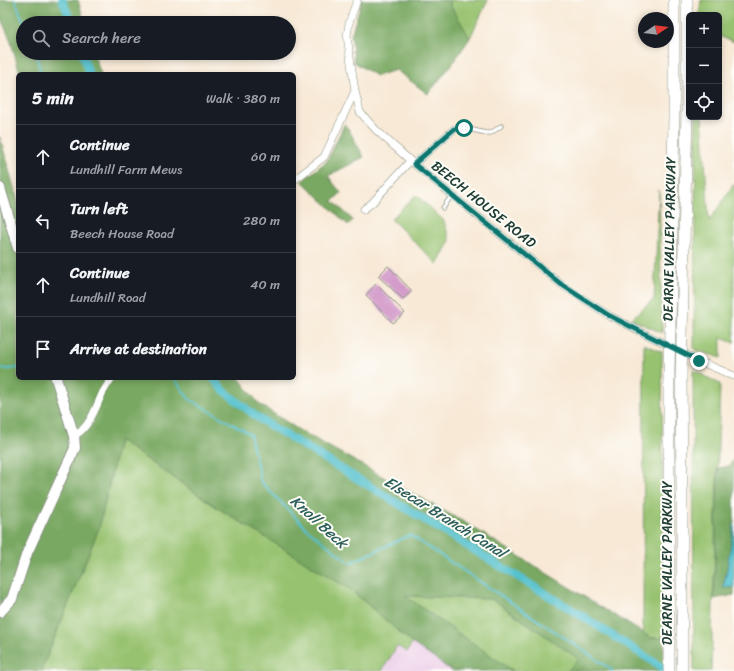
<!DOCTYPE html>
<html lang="en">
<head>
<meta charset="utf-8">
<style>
	:root { --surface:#171b24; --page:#20242c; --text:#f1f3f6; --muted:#9ea1a6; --line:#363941 }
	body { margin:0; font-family:Sriracha,sans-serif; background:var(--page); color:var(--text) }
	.controls { position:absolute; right:12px; top:12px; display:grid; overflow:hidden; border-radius:6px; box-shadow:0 2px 6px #0003 }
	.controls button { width:36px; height:36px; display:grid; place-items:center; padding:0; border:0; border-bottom:1px solid var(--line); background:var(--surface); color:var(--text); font:20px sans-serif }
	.compass { position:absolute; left:638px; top:12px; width:36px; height:36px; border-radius:50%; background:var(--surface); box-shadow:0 2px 6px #0003; rotate:77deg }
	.stop { position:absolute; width:12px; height:12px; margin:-9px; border:3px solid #0f766e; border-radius:50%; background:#fff }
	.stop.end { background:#0f766e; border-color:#fff; box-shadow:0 1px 4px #0008 }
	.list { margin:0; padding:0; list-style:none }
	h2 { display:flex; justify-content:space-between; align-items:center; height:52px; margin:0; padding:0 16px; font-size:17px }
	h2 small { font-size:13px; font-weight:400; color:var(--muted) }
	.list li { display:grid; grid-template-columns:26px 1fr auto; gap:12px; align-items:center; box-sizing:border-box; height:64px; padding:0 16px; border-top:1px solid var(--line) }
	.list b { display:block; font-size:15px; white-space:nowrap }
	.list p { margin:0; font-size:13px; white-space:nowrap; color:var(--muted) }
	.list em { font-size:13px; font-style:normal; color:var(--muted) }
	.icon { flex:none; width:22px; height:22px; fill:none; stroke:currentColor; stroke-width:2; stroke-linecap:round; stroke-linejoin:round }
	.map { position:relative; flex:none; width:734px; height:671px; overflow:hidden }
	.search { position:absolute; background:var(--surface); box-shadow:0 2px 6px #0003; left:16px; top:16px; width:280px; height:44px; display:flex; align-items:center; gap:10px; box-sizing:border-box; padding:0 14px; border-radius:22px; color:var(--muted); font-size:15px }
	.panel { position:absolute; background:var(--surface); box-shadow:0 2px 6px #0003; left:16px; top:72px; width:280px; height:308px; border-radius:6px }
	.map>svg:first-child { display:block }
</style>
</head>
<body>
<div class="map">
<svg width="734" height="671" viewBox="0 0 734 671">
	<rect width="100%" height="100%" fill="#fdfcf7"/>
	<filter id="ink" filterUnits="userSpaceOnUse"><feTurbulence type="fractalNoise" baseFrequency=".025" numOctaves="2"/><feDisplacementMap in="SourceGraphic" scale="8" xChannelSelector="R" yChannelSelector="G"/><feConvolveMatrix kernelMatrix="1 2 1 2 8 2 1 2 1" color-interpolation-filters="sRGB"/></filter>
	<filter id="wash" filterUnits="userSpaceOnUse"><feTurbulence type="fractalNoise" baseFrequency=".012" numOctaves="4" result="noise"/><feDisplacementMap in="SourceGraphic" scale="16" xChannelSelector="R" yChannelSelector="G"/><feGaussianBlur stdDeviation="0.9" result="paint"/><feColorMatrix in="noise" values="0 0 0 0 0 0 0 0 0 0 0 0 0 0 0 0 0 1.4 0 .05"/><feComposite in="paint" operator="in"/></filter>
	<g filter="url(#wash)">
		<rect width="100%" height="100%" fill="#f8e9d6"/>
		<path fill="#edd0e9" d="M412 643 452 671H382L397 646 407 652Z"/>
		<path fill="#97c26f" stroke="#5b8052" d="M450 0H488L470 38 450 5Z
			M701 0H734V42L719 36V15H699Z
			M696 117H702L709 221 734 184V343L721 338V358L694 349Z
			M659 190 662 333 631 319 654 299Z
			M416 195 444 221 450 241 437 264 391 219Z
			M644 344 662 352 664 638H651L643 633Z
			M693 370 720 384 711 671H694Z
			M119 440 218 508 351 590 412 643 407 652 397 646 382 671H41L99 528Z
			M404 596 492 599 580 659 567 671H513Z"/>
		<path fill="#79a862" stroke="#4c724b" d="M0 0H78L85 23H23V53H93L101 74H20L10 39 0 17Z
			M362 0H450V5L470 38 453 63 428 94 396 70 376 76 354 62 351 35Z
			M345 123 364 157 328 176 341 193 333 201 353 220 348 225 302 181 327 161Z
			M0 137 18 202V378H239L259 404 299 430 464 522 651 638H664V671H567L579 659 492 599 405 596 513 671H452L412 643 351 590 218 508 119 440 99 528 41 671H0Z
			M734 459V524L727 569 723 587H734V595L714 599 718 468 729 466Z"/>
		<path fill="#55c1ce" stroke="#3a7f81" d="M734 524V587L723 588 727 569Z"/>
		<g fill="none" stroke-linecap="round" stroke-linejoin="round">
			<path stroke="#55c1ce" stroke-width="2" d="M15 0 24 23
				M36 53 41 74
				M0 368 6 369 18 368
				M174 378 189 399 250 434 261 482 307 529 350 563 410 535 611 669 612 671"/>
			<path stroke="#55c1ce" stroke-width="8" d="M62 0 72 23
				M82 53 89 74
				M213 378 222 389 258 418 582 616 668 671"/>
		</g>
		<g id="blocks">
			<path fill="#d299c9" d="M388 266 412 291 403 299 378 276Z
				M376 284 405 313 393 323 366 295Z"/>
		</g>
	</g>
	<g filter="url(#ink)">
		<use href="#blocks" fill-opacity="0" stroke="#8c9385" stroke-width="1"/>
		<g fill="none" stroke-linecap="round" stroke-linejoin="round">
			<defs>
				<path id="service" d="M454 129 464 128 486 133H491L501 126
					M443 208 452 195"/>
				<path id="minor" d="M357 0 349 23 347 36 355 91 360 112 376 130 414 164 562 285 610 316 699 361 734 376
					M414 164 454 129
					M294 180 324 157 355 91
					M364 209 372 203 410 161
					M74 436C90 428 96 406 103 392 106 387 109 382 112 378"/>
				<path id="secondary" d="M0 188 18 248
					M0 612 12 599 27 553 75 448 74 436 56 378"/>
				<path id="trunk" d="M670 329 674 116V0
					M682 336 687 110V0
					M669 373V671
					M681 376 682 494V671"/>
			</defs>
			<use href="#service" stroke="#8c9385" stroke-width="5"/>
			<use href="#minor" stroke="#8c9385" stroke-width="8"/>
			<use href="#secondary" stroke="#8c9385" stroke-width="12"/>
			<use href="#trunk" stroke="#8c9385" stroke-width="12"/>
			<use href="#service" stroke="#fff" stroke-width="3.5"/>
			<use href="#minor" stroke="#fff" stroke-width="7"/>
			<use href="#secondary" stroke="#fff" stroke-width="10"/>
			<use href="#trunk" stroke="#fff" stroke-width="11"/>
			<defs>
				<path id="trunk-bridge" d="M669 373 670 329
					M681 376 682 336"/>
			</defs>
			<use href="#trunk-bridge" stroke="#8c9385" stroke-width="12" stroke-linecap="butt"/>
			<use href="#trunk-bridge" stroke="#fff" stroke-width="11"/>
		</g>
	</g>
	<g fill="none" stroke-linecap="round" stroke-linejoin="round" filter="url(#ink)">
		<path stroke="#0f766e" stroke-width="5" d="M464 128 454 129 414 164 562 285 610 316 699 361"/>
	</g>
	<g text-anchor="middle" stroke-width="4" stroke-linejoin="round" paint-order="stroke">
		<g font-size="14" fill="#1f3d34" stroke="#fdfcf7">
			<text transform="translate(484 204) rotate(39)" y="5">BEECH HOUSE ROAD</text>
			<text transform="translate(669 239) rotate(-89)" y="5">DEARNE VALLEY PARKWAY</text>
			<text transform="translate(667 563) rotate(-90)" y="5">DEARNE VALLEY PARKWAY</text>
		</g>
		<g font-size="15" font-style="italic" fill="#2c5e5a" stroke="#fdfcf7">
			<text transform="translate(445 517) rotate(32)" y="5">Elsecar Branch Canal</text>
			<text transform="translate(319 522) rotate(42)" y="5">Knoll Beck</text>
		</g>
	</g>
</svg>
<div class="controls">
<button>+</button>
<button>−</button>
<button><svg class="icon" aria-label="locate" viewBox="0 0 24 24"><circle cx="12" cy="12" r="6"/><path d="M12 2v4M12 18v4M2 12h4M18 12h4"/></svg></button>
</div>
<svg class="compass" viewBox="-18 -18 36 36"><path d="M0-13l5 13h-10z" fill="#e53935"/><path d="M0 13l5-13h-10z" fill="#9ea1a6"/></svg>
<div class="stop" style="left:464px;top:128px"></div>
<div class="stop end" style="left:699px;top:361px"></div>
<div class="search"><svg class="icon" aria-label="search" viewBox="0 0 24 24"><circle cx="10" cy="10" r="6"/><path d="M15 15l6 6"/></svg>Search here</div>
<section class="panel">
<h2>5 min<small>Walk · 380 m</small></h2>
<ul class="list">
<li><svg class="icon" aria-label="ahead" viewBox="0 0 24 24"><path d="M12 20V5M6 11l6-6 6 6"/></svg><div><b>Continue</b><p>Lundhill Farm Mews</p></div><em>60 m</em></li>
<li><svg class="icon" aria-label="left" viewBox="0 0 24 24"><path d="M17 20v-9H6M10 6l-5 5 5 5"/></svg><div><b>Turn left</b><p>Beech House Road</p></div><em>280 m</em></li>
<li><svg class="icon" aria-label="ahead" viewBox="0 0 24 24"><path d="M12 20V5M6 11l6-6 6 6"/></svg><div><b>Continue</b><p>Lundhill Road</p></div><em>40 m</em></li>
<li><svg class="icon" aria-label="arrive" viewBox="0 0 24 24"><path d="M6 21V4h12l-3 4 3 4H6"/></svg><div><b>Arrive at destination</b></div></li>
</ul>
</section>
</div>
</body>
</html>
